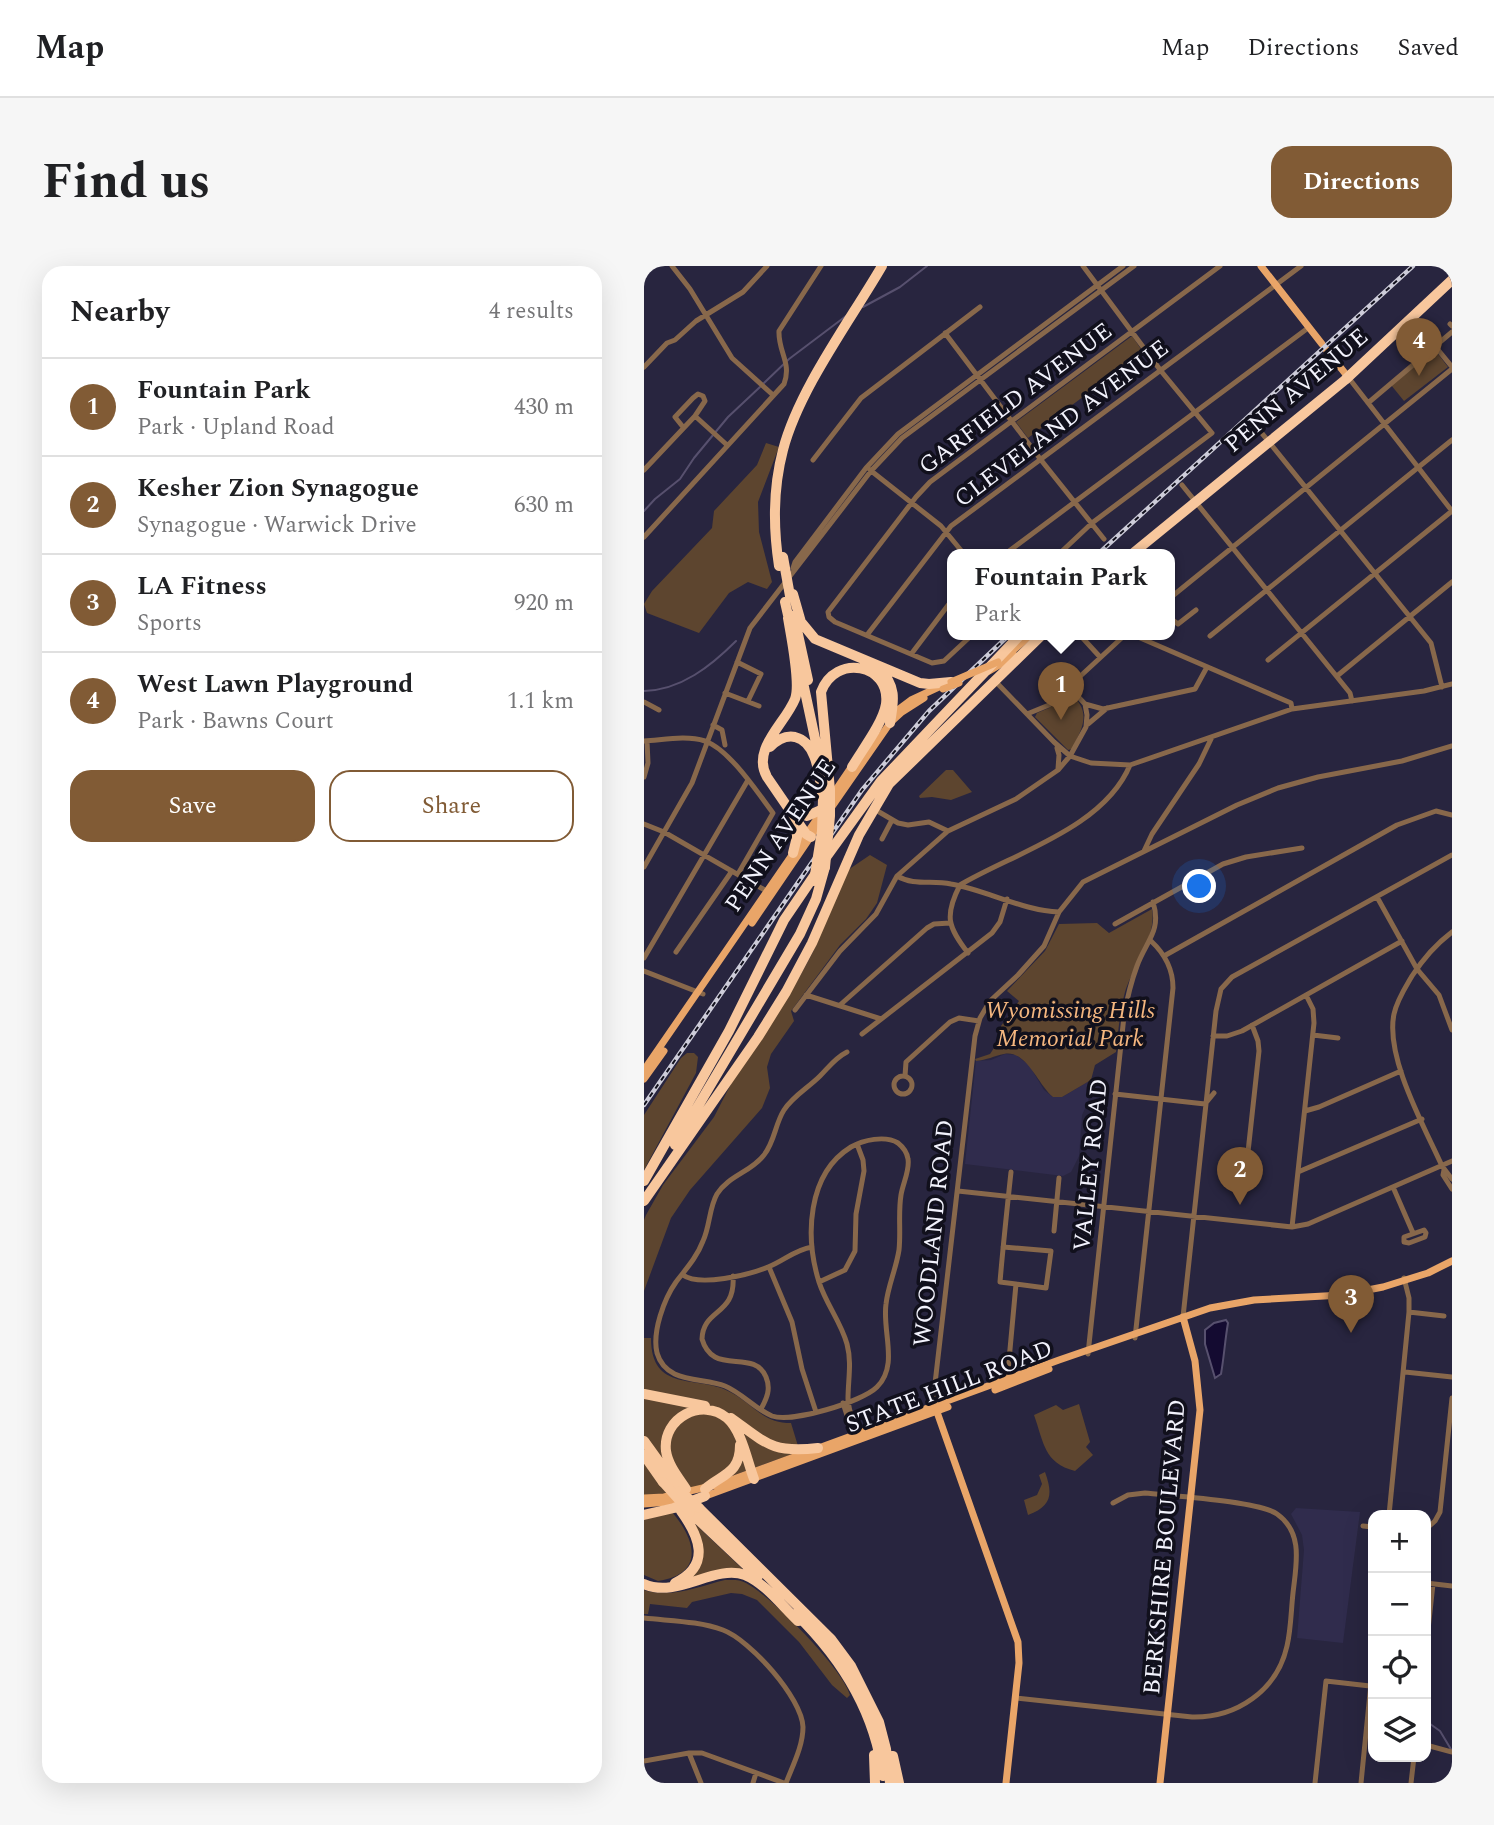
<!DOCTYPE html>
<html lang="en">
<head>
<meta charset="utf-8">
<style>
	:root { --surface:#fff; --page:#f6f6f6; --text:#202124; --muted:#757577; --line:#e0e0e0; --accent:#815b35 }
	body { margin:0; font-family:Spectral,serif; background:var(--page); color:var(--text) }
	.controls { position:absolute; right:21px; bottom:21px; display:grid; overflow:hidden; border-radius:14px; box-shadow:0 7px 28px #0002 }
	.controls button { width:63px; height:63px; display:grid; place-items:center; padding:0; border:0; border-bottom:2px solid var(--line); background:var(--surface); color:var(--text); font:35px sans-serif }
	.you { position:absolute; left:556px; top:621px; width:24px; height:24px; margin:-18px; border:5px solid #fff; border-radius:50%; background:#1a73e8; box-shadow:0 0 0 10px #1a73e833 }
	.badge { display:grid; place-items:center; width:46px; height:46px; border-radius:50%; background:var(--accent); color:#fff; font-size:23px; font-weight:700 }
	.pin { position:absolute; translate:-50% -58px; filter:drop-shadow(0 2px 4px #0008) }
	.pin::after { content:''; position:absolute; top:37px; width:24px; height:21px; background:inherit; clip-path:polygon(0 0,100% 0,50% 100%) }
	.popup { position:absolute; left:303px; top:283px; width:228px; height:91px; box-sizing:border-box; display:grid; place-content:center; border-radius:14px; background:var(--surface); filter:drop-shadow(0 2px 5px #0005); font-size:23px; white-space:nowrap; color:var(--muted) }
	.popup b { font-size:26px; color:var(--text) }
	.popup::after { content:''; position:absolute; left:50%; top:100%; margin-left:-14px; border:14px solid transparent; border-top-color:var(--surface) }
	.list { margin:0; padding:0; list-style:none }
	h2 { display:flex; justify-content:space-between; align-items:center; height:91px; margin:0; padding:0 28px; font-size:30px }
	h2 small { font-size:23px; font-weight:400; color:var(--muted) }
	.list li { display:grid; grid-template-columns:46px 1fr auto; gap:21px; align-items:center; box-sizing:border-box; height:98px; padding:0 28px; border-top:2px solid var(--line) }
	.list b { display:block; font-size:26px; white-space:nowrap }
	.list p { margin:0; font-size:23px; white-space:nowrap; color:var(--muted) }
	.list em { font-size:23px; font-style:normal; color:var(--muted) }
	.actions { display:flex; gap:14px; padding:21px 28px }
	.actions a { flex:1; padding:16px 0; border:2px solid var(--accent); border-radius:21px; text-align:center; font-size:24px; color:var(--accent) }
	.actions .main { background:var(--accent); color:#fff }
	.icon { flex:none; width:38px; height:38px; fill:none; stroke:currentColor; stroke-width:2; stroke-linecap:round; stroke-linejoin:round }
	.map { position:relative; flex:none; width:808px; height:1517px; overflow:hidden; border-radius:21px }
	header { display:flex; align-items:center; gap:42px; box-sizing:border-box; height:98px; padding:0 35px; background:var(--surface); border-bottom:2px solid var(--line) }
	header strong { font-size:33px }
	nav { display:flex; gap:38px; margin-inline-start:auto; font-size:24px }
	.intro { display:flex; align-items:center; justify-content:space-between; box-sizing:border-box; height:168px; padding:0 42px }
	h1 { margin:0; font-size:49px }
	.button { padding:18px 32px; border-radius:21px; background:var(--accent); color:#fff; font-size:24px; font-weight:700 }
	main { display:flex; gap:42px; padding:0 42px }
	aside { flex:1; background:var(--surface); border-radius:21px; box-shadow:0 7px 28px #0002 }
	.map>svg:first-child { display:block }
</style>
</head>
<body>
<header>
<strong>Map</strong>
<nav><a>Map</a><a>Directions</a><a>Saved</a></nav>
</header>
<div class="intro"><h1>Find us</h1><a class="button">Directions</a></div>
<main>
<aside>
<h2>Nearby<small>4 results</small></h2>
<ul class="list">
<li><span class="badge">1</span><div><b>Fountain Park</b><p>Park · Upland Road</p></div><em>430 m</em></li>
<li><span class="badge">2</span><div><b>Kesher Zion Synagogue</b><p>Synagogue · Warwick Drive</p></div><em>630 m</em></li>
<li><span class="badge">3</span><div><b>LA Fitness</b><p>Sports</p></div><em>920 m</em></li>
<li><span class="badge">4</span><div><b>West Lawn Playground</b><p>Park · Bawns Court</p></div><em>1.1 km</em></li>
</ul>
<div class="actions"><a class="main">Save</a><a>Share</a></div>
</aside>
<div class="map">
<svg width="808" height="1517" viewBox="0 0 808 1517">
	<rect width="100%" height="100%" fill="#28253f"/>
	<path fill="#302c4d" d="M361 788 372 789 385 799 400 824 409 831H418L447 814 444 836 438 849 435 890 427 906 419 910 321 898 332 795 347 794Z
		M652 1242 716 1246 699 1377 653 1372 660 1284 658 1269 647 1248Z"/>
	<path fill="#5d452f" d="M488 70 499 86 384 172 372 156Z
		M790 83 804 101 760 135 747 119Z
		M122 177 135 181 114 236 115 266 128 316 123 323 104 316 85 327 55 367 3 347 0 338 8 325 68 262 70 245 113 199Z
		M424 425C448 445 440 459 428 483L424 484 391 451 393 447 405 442Z
		M302 504H309L328 526 307 534 288 531 276 532 275 530Z
		M226 589 243 599 233 637 222 653 196 679 147 745 150 755 127 788 123 801 126 822 118 842 46 924 27 952 0 1025V954L2 949 19 919 70 851 88 816 156 710 169 686 201 606Z
		M508 643C513 670 489 700 481 726 476 745 474 766 472 786L451 799 447 814 418 831H409C394 819 382 783 360 788 350 790 343 794 332 795L331 793 346 788 356 773 357 760 375 735 363 725 401 685 415 658 453 657 465 667Z
		M43 787H50L54 791 52 807 0 904V849L37 792Z
		M0 1072H7C7 1127 53 1109 84 1125 108 1136 117 1157 147 1157L154 1180 152 1187C106 1202 48 1229 0 1230Z
		M435 1138 446 1176 442 1181 449 1189 431 1205C400 1197 400 1177 390 1149L412 1139 419 1144Z
		M401 1206C409 1228 408 1240 384 1249L380 1234 393 1229 398 1218 395 1209Z
		M28 1246C52 1274 61 1308 14 1315L0 1309V1254Z
		M49 1256 104 1308 46 1314 51 1303Z
		M81 1314C89 1314 95 1313 102 1317 127 1330 199 1403 206 1429L203 1432 188 1419 155 1376 113 1334 98 1328 87 1327 48 1336 43 1342 6 1338 4 1348H0V1324C26 1333 56 1320 81 1314Z"/>
	<path fill="#140b31" stroke="#57506e" stroke-width="2" d="M582 1054 584 1057C581 1074 580 1091 577 1108L571 1112 561 1078V1064L570 1057Z"/>
	<g fill="none" stroke-linecap="round" stroke-linejoin="round">
		<path stroke="#57506e" stroke-width="2" d="M219 41 256 21 283 0
			M120 117 145 93 202 50
			M0 245 11 233 36 213 50 192 84 151 116 121
			M0 425C37 424 67 400 92 375
			M782 1455 796 1465 808 1485"/>
		<path stroke="#88684b" stroke-width="5" d="M28 0 46 23 88 92 129 129
			M768 52 808 101
			M806 58 808 60
			M301 67 397 194 460 273
			M0 101 23 77 31 74 52 55 99 26 123 0
			M704 111 808 245
			M724 137 808 66
			M608 155 787 377 798 421
			M39 161 31 151 49 132 54 128 59 130 61 135 51 150
			M169 194 217 132 336 41
			M0 204 51 150 83 179
			M226 204 297 260 320 288
			M538 219 706 427 708 435
			M0 271 140 118C148 97 134 86 135 65L177 0
			M361 288 664 62
			M415 288 448 257 568 167 517 105 439 0
			M149 302 151 296 222 202 254 168 479 0
			M526 332 808 103
			M526 352 534 358 552 344
			M329 368 300 395 288 397 191 356 185 351 184 346 272 231 286 216 576 0
			M435 368 456 391
			M487 368 647 437 648 443
			M223 369 307 260 657 0
			M566 370 808 174
			M268 387 308 334
			M624 394 808 245
			M93 396 117 408 104 435
			M693 410 808 316
			M352 416 410 476 426 490 447 497 486 499 648 443 780 425 808 418
			M425 421 441 438
			M81 427 115 440
			M0 436 15 444
			M383 448 405 439 482 368
			M444 458 463 442
			M69 459 78 464 81 479
			M0 475C19 474 42 469 61 475 86 484 113 526 129 547L94 608
			M413 482 415 489 414 503
			M0 511 4 497 3 475
			M230 543 254 557 264 559 285 556 304 565
			M0 558 20 566 126 627
			M238 573 248 554
			M500 585 508 568 555 498 568 471
			M0 601 48 517 106 362 227 205 258 172 490 0
			M253 610C270 620 288 614 307 618 342 624 380 645 415 646
			M733 631 773 703 795 729 808 764
			M471 658 579 598 602 591 658 582
			M808 666C792 678 779 693 768 710 761 722 753 734 750 748 741 791 780 860 798 900L808 913
			M32 686 88 605
			M324 687C304 661 300 650 316 619 370 587 460 562 486 499
			M520 690 753 559 792 545 808 549
			M0 692 104 514
			M0 705 59 728
			M162 729 237 753
			M196 739 283 662 290 658 306 657
			M151 744 196 685 232 648 253 610 304 565 372 533 414 504 426 490 442 461 443 449 441 438 459 443 551 423 563 401
			M218 768 348 667 356 656 363 633
			M669 769 694 772
			M569 770H583L598 765 758 675
			M203 786C191 792 185 801 176 810 164 822 149 830 140 844 131 858 131 875 120 889 107 906 84 910 73 928 65 942 66 960 59 975 53 991 42 1003 32 1016 20 1033 8 1066 13 1087 22 1118 58 1111 81 1120 98 1127 111 1143 128 1150 148 1157 218 1136 233 1121 255 1099 238 1066 242 1038 244 1020 252 1003 255 984 257 966 254 947 257 929 259 917 266 904 264 893 263 886 259 881 254 877 241 869 219 874 207 881 163 908 161 971 175 1016 182 1038 197 1056 203 1078 208 1097 204 1114 204 1133 204 1145 211 1158 214 1169
			M261 810 262 796 306 756 315 752 335 755
			M250 819a9 9 0 1 1 18 0a9 9 0 1 1-18 0Z
			M471 828 561 838
			M561 838 570 827
			M661 845 675 841 757 805
			M604 886 615 785 614 775 608 759
			M800 904 799 909 808 923
			M654 906 778 853
			M749 921 769 967
			M314 925 648 961 664 958 808 895
			M648 961 670 757 669 743 662 729
			M780 964 782 967 781 971 765 977 760 976V971Z
			M410 965 415 912
			M359 981 407 985 402 1022 356 1016C359 980 363 943 367 906
			M125 1001 148 1056 158 1103 172 1146
			M39 1009C55 1021 105 1009 124 1001 140 995 150 984 168 981
			M89 1010C92 1050 59 1042 58 1073 60 1080 64 1087 71 1091 87 1100 113 1089 122 1111 127 1123 123 1132 117 1143
			M175 1016 201 1004 211 985 212 948 220 905 219 894 213 878
			M765 1046 800 1050
			M539 1051 572 745 577 723 588 711 808 589
			M491 1072 529 722C529 703 521 688 507 675
			M444 1088 480 750C483 733 487 716 493 700 502 675 518 665 509 636
			M761 1106 808 1111
			M363 1116 372 1018
			M199 1137 210 1171
			M292 1142 289 1135 331 770 336 752 346 735 374 709 400 680 415 646 439 616 593 539 634 522 674 511 758 495 808 480
			M745 1249 765 1046V1032L760 1012
			M719 1260 729 1261
			M782 1263 791 1255 796 1246 808 1132
			M782 1317 808 1320
			M0 1352C26 1355 55 1355 79 1364 106 1374 158 1432 159 1461 159 1480 149 1499 142 1517
			M782 1382 789 1318
			M371 1432 548 1451C592 1452 633 1425 643 1380 647 1363 647 1345 649 1327 652 1299 660 1267 633 1248 615 1235 528 1230 501 1227L484 1229 469 1237
			M782 1479 808 1486
			M45 1487 57 1517
			M0 1495 45 1487H58L140 1517
			M109 1517 112 1507
			M671 1517 682 1415 726 1420
			M717 1517 729 1397
			M767 1517 770 1491"/>
		<path stroke="#e9a568" stroke-width="7" d="M617 0 678 78
			M681 82 704 111
			M359 393 388 368
			M345 405 371 390
			M247 449 267 434 297 420
			M185 534 210 497
			M187 542 246 457 258 446 280 432
			M108 657 178 554
			M0 804 179 544
			M0 813 20 785
			M351 1124 405 1103
			M293 1146 374 1376 375 1397 362 1517
			M59 1231 304 1141
			M0 1232 20 1231 76 1218 415 1094 566 1042 610 1034 698 1029 739 1021 784 1007 808 995
			M0 1238 37 1235
			M516 1517 556 1144 551 1095 539 1051"/>
		<path stroke="#f8c79d" stroke-width="10" d="M488 288 701 114 808 14
			M135 300C129 261 129 222 139 184 155 123 206 55 238 0
			M149 328 157 356 171 373 276 417 285 418 307 416
			M141 336 146 358
			M150 350 164 414
			M144 352C147 370 157 418 151 433 141 458 107 483 123 511L162 568 167 571
			M234 402C253 419 250 435 246 457
			M157 407 175 491
			M126 481C133 474 141 469 151 471 175 477 175 514 179 533
			M186 524 177 426C191 387 247 398 242 438 239 457 218 484 208 501
			M150 546 163 550 179 543
			M149 587 153 571 152 556
			M180 594 237 515 377 368
			M31 879 156 668 172 633 181 601
			M0 915 85 765 140 654 172 607
			M0 935 114 771 142 726 168 677 215 569 245 518 399 368
			M0 1128 61 1140
			M87 1152C123 1178 128 1187 174 1182
			M0 1175 36 1225
			M0 1189 19 1216
			M42 1223C34 1211 24 1199 22 1185 18 1152 58 1131 83 1152 98 1165 103 1195 110 1213
			M61 1223C78 1208 96 1208 96 1179
			M55 1242 187 1373 207 1400 235 1456 242 1483 246 1517
			M46 1246 114 1310
			M0 1249 30 1242 61 1230
			M31 1317C68 1299 55 1270 37 1245
			M0 1318C33 1333 70 1298 101 1309 121 1317 139 1341 154 1355
			M152 1348C198 1393 231 1445 239 1510
			M230 1489 231 1517
			M249 1490 255 1517"/>
		<defs>
			<path id="rail" d="M454 288 769 0
				M0 839 218 524 285 445 366 368"/>
		</defs>
		<use href="#rail" stroke="#cdccd9" stroke-width="4.5"/>
		<use href="#rail" stroke="#11101c" stroke-width="2" stroke-dasharray="5" stroke-linecap="butt"/>
		<path stroke="#e9a568" stroke-width="7" d="M307 416 354 396
			M299 423 315 417"/>
		<path stroke="#f8c79d" stroke-width="10" d="M139 291 146 330
			M181 601 186 550V524
			M170 615 178 565 179 533
			M19 1216 46 1246
			M36 1225 55 1242"/>
	</g>
	<g text-anchor="middle" stroke-width="7" stroke-linejoin="round" paint-order="stroke">
		<g font-size="24" fill="#f2f2fc" stroke="#11101c">
			<text transform="translate(652 124) rotate(-40)" y="8">PENN AVENUE</text>
			<text transform="translate(371 132) rotate(-37)" y="8">GARFIELD AVENUE</text>
			<text transform="translate(417 157) rotate(-37)" y="8">CLEVELAND AVENUE</text>
			<text transform="translate(136 569) rotate(-56)" y="8">PENN AVENUE</text>
			<text transform="translate(446 899) rotate(-84)" y="8">VALLEY ROAD</text>
			<text transform="translate(289 967) rotate(-84)" y="8">WOODLAND ROAD</text>
			<text transform="translate(305 1120) rotate(-21)" y="8">STATE HILL ROAD</text>
			<text transform="translate(520 1281) rotate(-85)" y="8">BERKSHIRE BOULEVARD</text>
		</g>
		<g font-size="24" font-style="italic" fill="#f4b67f" stroke="#11101c">
			<text x="426" y="752">Wyomissing Hills<tspan x="426" dy="28">Memorial Park</tspan></text>
		</g>
	</g>
</svg>
<div class="controls">
<button>+</button>
<button>−</button>
<button><svg class="icon" aria-label="locate" viewBox="0 0 24 24"><circle cx="12" cy="12" r="6"/><path d="M12 2v4M12 18v4M2 12h4M18 12h4"/></svg></button>
<button><svg class="icon" aria-label="layers" viewBox="0 0 24 24"><path d="M12 4l9 5-9 5-9-5zM3 14l9 5 9-5"/></svg></button>
</div>
<div class="you"></div>
<div class="pin badge" style="left:417px;top:454px">1</div>
<div class="popup"><b>Fountain Park</b>Park</div>
<div class="pin badge" style="left:596px;top:939px">2</div>
<div class="pin badge" style="left:707px;top:1067px">3</div>
<div class="pin badge" style="left:775px;top:110px">4</div>
</div>
</main>
</body>
</html>
